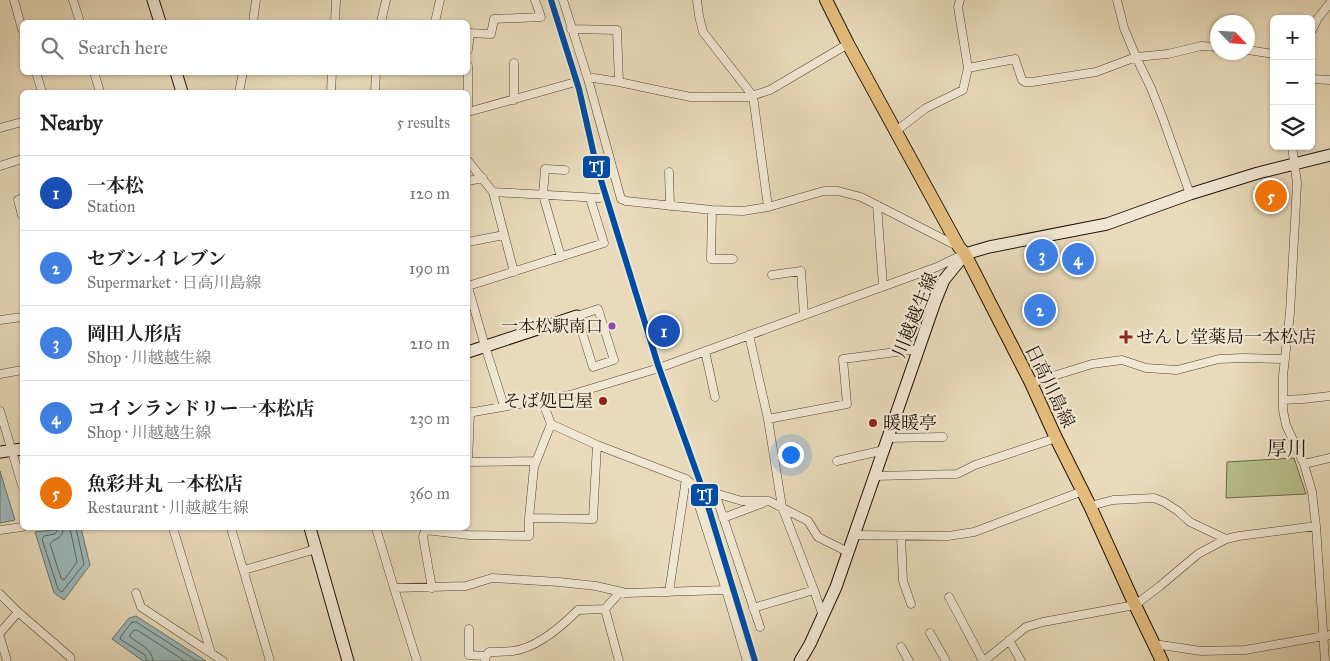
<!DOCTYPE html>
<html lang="en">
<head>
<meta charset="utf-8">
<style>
	:root { --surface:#fff; --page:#f6f6f6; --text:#202124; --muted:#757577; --line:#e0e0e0; --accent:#8f2418 }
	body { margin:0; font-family:"IM FELL Great Primer","Noto Serif JP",serif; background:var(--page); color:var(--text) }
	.controls { position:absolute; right:15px; top:15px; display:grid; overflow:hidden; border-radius:8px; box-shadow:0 1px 4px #0004 }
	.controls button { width:45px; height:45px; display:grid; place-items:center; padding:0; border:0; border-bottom:1px solid var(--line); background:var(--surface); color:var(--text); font:25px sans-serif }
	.compass { position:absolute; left:1210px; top:15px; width:45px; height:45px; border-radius:50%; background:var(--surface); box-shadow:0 1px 4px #0004; rotate:115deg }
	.you { position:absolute; left:790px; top:454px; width:18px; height:18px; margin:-12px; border:4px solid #fff; border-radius:50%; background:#1a73e8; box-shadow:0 0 0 8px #1a73e833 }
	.badge { display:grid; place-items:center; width:32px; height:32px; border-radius:50%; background:var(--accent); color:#fff; font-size:16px; font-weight:700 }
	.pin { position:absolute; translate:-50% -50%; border:2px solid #fff; box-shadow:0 1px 5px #0006 }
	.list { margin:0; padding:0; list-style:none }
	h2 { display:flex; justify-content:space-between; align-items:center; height:65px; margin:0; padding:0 20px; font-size:21px }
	h2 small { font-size:16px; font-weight:400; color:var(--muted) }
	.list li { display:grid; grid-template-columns:32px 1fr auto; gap:15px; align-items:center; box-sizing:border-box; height:75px; padding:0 20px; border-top:1px solid var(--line) }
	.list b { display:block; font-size:19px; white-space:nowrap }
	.list p { margin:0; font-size:16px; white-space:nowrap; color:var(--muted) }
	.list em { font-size:16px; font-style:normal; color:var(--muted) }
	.icon { flex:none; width:28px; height:28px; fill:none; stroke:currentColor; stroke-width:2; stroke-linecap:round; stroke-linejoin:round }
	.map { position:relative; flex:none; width:1330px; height:661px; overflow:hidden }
	.search { position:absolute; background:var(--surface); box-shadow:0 1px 4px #0004; left:20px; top:20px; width:450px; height:55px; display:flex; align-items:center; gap:12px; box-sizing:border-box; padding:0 18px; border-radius:8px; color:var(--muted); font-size:19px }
	.panel { position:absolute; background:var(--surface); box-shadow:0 1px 4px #0004; left:20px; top:90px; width:450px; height:440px; border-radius:8px }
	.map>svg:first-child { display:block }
</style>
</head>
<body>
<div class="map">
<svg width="1330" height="661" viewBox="0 0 1330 661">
	<rect width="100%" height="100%" fill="#e8daba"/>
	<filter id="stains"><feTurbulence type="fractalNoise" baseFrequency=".004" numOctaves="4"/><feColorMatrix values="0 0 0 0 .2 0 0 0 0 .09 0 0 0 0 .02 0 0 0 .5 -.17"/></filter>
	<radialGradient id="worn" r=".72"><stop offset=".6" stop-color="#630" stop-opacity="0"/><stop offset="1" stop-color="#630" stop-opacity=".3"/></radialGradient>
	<path fill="#b8bf8e" stroke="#6c6a4c" d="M1294 458 1306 494 1226 498 1227 462Z"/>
	<path fill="#9cb8bb" stroke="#6a7674" d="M0 471 15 520 0 523Z
		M70 528H81L90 565 64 600 54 593 35 532Z
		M136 616 206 661H143L112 639 129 618Z"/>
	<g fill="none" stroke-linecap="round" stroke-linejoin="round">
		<path stroke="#5e6662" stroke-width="1" d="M57 528V531L55 534 44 536 42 539 58 589 62 592 84 564 76 528
			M63 528C63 540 55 537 50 544L61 578 64 580 77 562 70 528
			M147 661 145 655 120 639 121 636 132 622H136L197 661
			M153 661C152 648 139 644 130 637V635L134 630H137L185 661"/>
		<defs>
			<path id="street" d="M14 0 22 29
				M73 0 80 22
				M563 0 588 79 621 199 626 201 712 210 743 211 768 207 824 191H838L861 197 957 246
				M697 0 699 16 703 32 753 96 768 207
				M1117 0 1124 28 1136 57 1151 88 1162 116 1190 194
				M253 22 256 0
				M335 22 336 0
				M381 22 386 0
				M435 22 440 0
				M571 29 617 30 619 82
				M1311 32 1318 18 1330 3
				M468 33 491 34 494 19 541 17 535 0
				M468 50 470 33
				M1248 50 1274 54
				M514 63V100
				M468 66V112
				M968 68 1015 59 1022 80 1025 82H1032L1096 72 1136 57 1168 54 1201 46 1218 47
				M36 72 42 92
				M94 72 100 92
				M588 79 594 78 619 82 666 92 691 97H748L770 90 848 44
				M1311 79 1330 80
				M239 92 243 72
				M331 92 332 72
				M375 92 376 72
				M468 112 572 83
				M0 128 22 122
				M896 131 926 108 963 90 968 68 958 7 960 0
				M1292 146 1297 183 1296 203 1290 313 1283 376V410L1286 425 1304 464 1312 492 1316 526 1325 661
				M468 161 493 192 514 272
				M0 166 22 159
				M669 172 670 206
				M468 181 483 178
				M493 192 600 198
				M22 198 18 200 22 215
				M877 205 883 286
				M712 210 711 259H733
				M468 242 504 235
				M561 257 543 195 545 169 565 170
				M772 275 801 271 804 315
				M468 286 604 243 590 198
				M468 287 485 346 504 406
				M598 309 614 360 593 367 577 316Z
				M0 320 22 317
				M749 335 768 419 782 507 814 590 753 608
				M705 351 715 397
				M0 374 22 370
				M1031 383 1092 364 1122 360 1146 368 1177 370 1219 359 1244 358 1285 359
				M542 400 551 424 597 445 686 479 692 484 726 590 747 661
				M1283 400 1303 399 1330 396
				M0 411 22 485
				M470 412 468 462 536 461
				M468 413 570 395 659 368 937 267 962 255
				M768 419 847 404 843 359 919 349
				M551 424 534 467 529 518 593 519 597 445
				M888 438 943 437
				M837 461 884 450
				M1304 464 1330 458
				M875 476 957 474 975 465 1056 438
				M1090 506 1113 500 1154 498 1164 502 1178 511 1190 522 1226 539
				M723 518 763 503
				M173 528 211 653
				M231 528 270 661
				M376 528 394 588 466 586 492 578 559 582 596 586 626 593 726 590
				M0 530 22 527
				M854 535 948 536 974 532 1083 491
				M901 536 903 581 911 604
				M244 570 316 549
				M394 588 417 661
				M432 588 423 537 425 530 469 535 529 536V518
				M814 590 823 616
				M669 592 686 479
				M136 593 141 607 223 661
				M0 594 18 612 70 657 71 661
				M949 597 983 661
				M605 609 619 661
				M760 627 715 493 742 501H769L808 521 818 537 848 552
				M469 629V655L486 656
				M0 633 18 612
				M930 633 946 661
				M0 637 7 661
				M1009 640 1021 661
				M1154 644 1201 651 1245 650 1330 635
				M901 647 909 661
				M485 661 486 656 489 652C497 652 505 652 513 651 536 648 561 627 578 610L605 609 620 592
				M984 661 1026 627 1043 622 1135 605 1160 586 1198 554 1226 539 1239 536 1316 526"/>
			<path id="secondary" d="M153 0 160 22
				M176 72 182 92
				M468 352 577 316
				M0 452 22 449
				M310 528 348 661
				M800 661 810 644 836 587 935 302 944 280 965 254 989 247 1107 224 1190 194 1258 173 1330 155"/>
			<path id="primary" d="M826 0 848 44 959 247 965 254 1031 383 1056 438 1090 506 1135 605 1162 661"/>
		</defs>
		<use href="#street" stroke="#524636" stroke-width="9"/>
		<use href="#secondary" stroke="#20140a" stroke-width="13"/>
		<use href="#primary" stroke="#20140a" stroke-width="14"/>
		<use href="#street" stroke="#f0e7d2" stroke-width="8"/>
		<use href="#secondary" stroke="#f0e7d2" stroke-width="11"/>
		<use href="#primary" stroke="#e4bd7d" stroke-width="12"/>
		<defs>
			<path id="rail-1" d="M551 0 579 89 596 164 658 365 704 493 755 661"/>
		</defs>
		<use href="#rail-1" stroke="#f0e7d2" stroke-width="10"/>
		<use href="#rail-1" stroke="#004da3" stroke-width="6"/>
	</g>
	<circle fill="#8e44ad" stroke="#f0e7d2" stroke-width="2" cx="612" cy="326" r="4.5"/>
	<g fill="#8f2418" stroke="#f0e7d2" stroke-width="2">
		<path d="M1123.5 329.5h5v5h5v5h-5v5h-5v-5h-5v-5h5z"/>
		<circle cx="603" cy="401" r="5"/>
		<circle cx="873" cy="423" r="5"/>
	</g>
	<g text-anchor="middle" stroke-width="4.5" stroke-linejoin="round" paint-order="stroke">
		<g font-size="17" fill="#20140a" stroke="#f0e7d2" text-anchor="end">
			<text x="603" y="332">一本松駅南口</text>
		</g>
		<g font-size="18" fill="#20140a" stroke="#f0e7d2">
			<text transform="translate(915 315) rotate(-68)" y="6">川越越生線</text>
			<text transform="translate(1050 386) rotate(64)" y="6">日高川島線</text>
		</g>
		<g font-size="18" fill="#20140a" stroke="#f0e7d2" text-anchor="start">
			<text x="1136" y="343">せんし堂薬局一本松店</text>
			<text x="593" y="407" text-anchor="end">そば処巴屋</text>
			<text x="883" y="429">暖暖亭</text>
		</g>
		<g font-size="20" fill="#20140a" stroke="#f0e7d2">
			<text x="1287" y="455">厚川</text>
		</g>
	</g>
	<g stroke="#f0e7d2" stroke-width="2">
		<rect x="582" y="155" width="29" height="24" rx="5" fill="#004da3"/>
		<rect x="690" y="483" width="29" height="24" rx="5" fill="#004da3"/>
	</g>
	<g font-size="14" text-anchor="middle" font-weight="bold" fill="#fff">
		<text x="597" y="172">TJ</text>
		<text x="705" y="500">TJ</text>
	</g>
	<rect width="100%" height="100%" filter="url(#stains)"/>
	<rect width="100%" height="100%" fill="url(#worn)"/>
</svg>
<div class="controls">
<button>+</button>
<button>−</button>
<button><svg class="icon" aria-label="layers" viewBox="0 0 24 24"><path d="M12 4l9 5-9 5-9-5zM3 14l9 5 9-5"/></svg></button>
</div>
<svg class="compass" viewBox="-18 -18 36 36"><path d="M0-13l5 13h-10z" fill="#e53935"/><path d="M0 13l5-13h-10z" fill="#757577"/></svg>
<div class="you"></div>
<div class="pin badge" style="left:664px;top:331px;background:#1a4fb4">1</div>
<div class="pin badge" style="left:1040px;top:310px;background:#3f7fe0">2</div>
<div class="pin badge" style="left:1042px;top:255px;background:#3f7fe0">3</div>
<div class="pin badge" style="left:1078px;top:259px;background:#3f7fe0">4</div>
<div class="pin badge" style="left:1271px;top:196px;background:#e8710a">5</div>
<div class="search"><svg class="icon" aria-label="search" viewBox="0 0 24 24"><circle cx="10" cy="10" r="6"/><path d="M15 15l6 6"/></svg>Search here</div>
<section class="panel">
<h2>Nearby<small>5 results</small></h2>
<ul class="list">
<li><span class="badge" style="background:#1a4fb4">1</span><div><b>一本松</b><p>Station</p></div><em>120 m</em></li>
<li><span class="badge" style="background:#3f7fe0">2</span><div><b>セブン-イレブン</b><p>Supermarket · 日高川島線</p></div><em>190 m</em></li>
<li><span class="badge" style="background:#3f7fe0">3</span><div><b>岡田人形店</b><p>Shop · 川越越生線</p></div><em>210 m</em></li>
<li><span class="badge" style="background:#3f7fe0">4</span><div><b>コインランドリー一本松店</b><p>Shop · 川越越生線</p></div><em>230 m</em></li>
<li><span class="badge" style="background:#e8710a">5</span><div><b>魚彩丼丸 一本松店</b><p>Restaurant · 川越越生線</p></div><em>360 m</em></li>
</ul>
</section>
</div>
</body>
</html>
